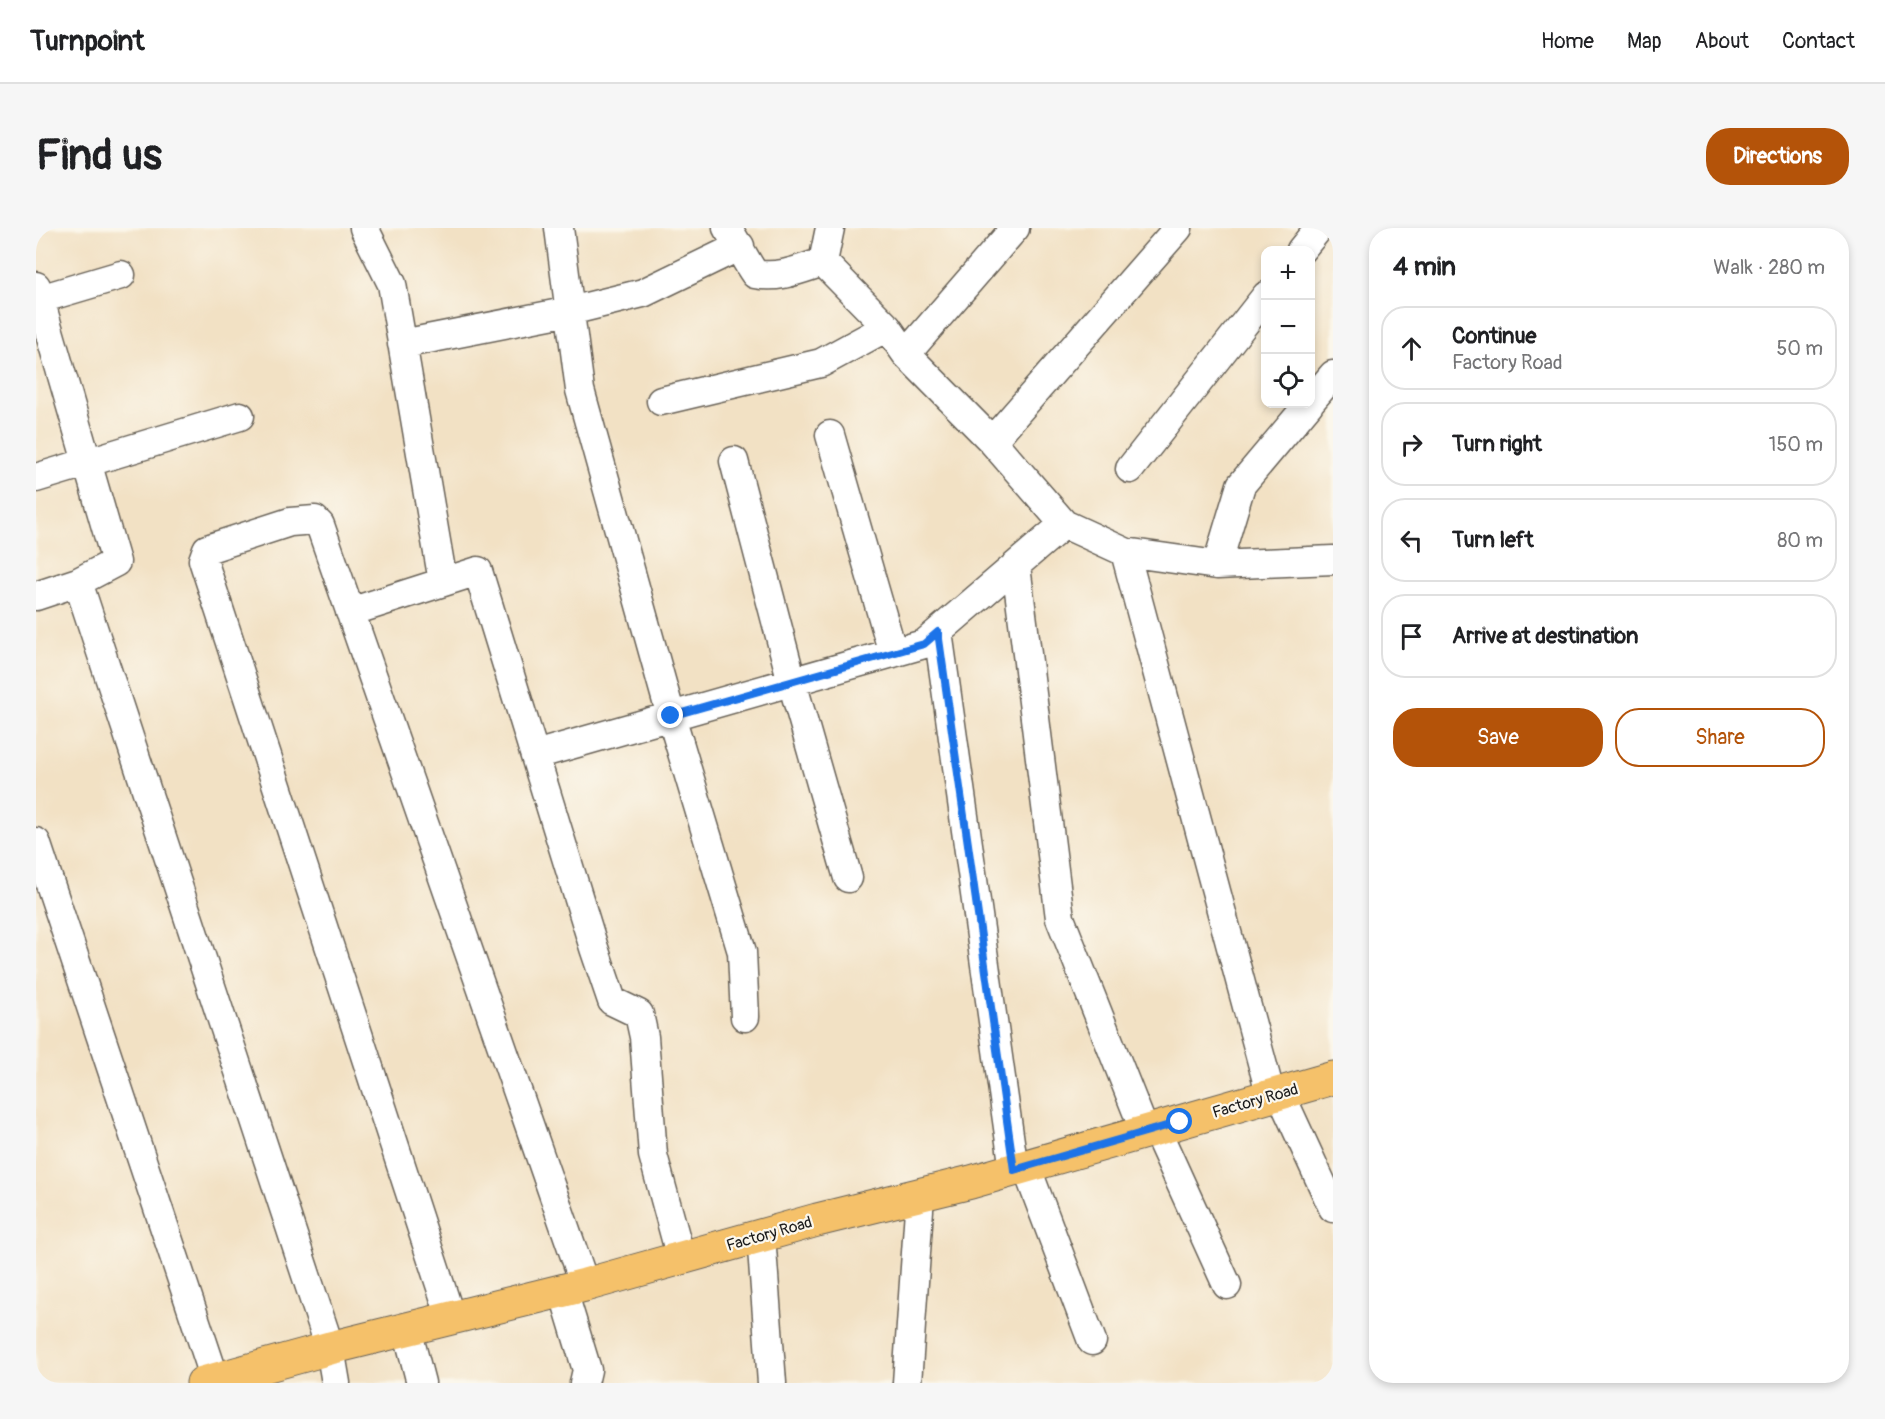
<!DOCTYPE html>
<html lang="en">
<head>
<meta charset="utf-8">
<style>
	:root { --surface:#fff; --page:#f6f6f6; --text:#202124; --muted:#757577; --line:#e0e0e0; --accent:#b45309 }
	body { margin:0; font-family:Pangolin,sans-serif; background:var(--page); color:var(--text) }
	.controls { position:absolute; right:18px; top:18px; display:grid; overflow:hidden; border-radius:12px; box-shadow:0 3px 9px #0003 }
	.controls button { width:54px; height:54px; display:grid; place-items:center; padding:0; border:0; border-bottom:2px solid var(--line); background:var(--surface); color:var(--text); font:30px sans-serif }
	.stop { position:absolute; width:18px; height:18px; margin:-14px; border:4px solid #1a73e8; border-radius:50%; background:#fff }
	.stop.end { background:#1a73e8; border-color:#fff; box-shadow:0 2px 6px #0008 }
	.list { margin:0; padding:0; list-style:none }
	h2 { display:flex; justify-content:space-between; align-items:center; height:78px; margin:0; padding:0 24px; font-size:26px }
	h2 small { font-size:20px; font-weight:400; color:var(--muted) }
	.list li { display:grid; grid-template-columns:39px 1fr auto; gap:18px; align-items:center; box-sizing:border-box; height:84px; margin:0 12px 12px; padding:0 12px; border:2px solid var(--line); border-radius:24px }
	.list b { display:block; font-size:22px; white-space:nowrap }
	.list p { margin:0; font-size:20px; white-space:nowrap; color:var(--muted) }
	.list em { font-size:20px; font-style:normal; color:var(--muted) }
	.actions { display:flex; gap:12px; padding:18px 24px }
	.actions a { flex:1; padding:14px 0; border:2px solid var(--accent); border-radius:24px; text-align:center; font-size:21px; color:var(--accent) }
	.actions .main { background:var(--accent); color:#fff }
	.icon { flex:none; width:33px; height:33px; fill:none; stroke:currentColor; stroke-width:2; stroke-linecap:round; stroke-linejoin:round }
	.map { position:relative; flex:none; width:1297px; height:1155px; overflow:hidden; border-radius:24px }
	header { display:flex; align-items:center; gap:36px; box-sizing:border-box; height:84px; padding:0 30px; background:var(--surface); border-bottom:2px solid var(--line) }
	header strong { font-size:28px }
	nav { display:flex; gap:33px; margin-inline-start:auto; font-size:21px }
	.intro { display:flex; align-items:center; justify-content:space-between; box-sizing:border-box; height:144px; padding:0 36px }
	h1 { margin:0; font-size:42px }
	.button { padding:15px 27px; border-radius:24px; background:var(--accent); color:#fff; font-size:21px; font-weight:700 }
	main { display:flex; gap:36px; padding:0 36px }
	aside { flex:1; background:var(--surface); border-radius:24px; box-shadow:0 3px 9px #0003 }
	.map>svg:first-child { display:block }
</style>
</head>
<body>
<header>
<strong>Turnpoint</strong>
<nav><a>Home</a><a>Map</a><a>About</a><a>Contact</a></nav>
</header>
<div class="intro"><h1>Find us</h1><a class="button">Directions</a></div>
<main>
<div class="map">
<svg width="1297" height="1155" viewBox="0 0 1297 1155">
	<rect width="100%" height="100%" fill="#fbf7ec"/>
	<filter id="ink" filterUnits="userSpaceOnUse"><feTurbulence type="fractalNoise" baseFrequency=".0167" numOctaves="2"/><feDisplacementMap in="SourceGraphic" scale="12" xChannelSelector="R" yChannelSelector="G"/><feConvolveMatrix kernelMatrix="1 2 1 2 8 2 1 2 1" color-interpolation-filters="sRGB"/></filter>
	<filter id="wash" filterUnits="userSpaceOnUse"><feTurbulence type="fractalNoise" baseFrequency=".008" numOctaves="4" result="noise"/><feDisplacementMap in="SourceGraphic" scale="24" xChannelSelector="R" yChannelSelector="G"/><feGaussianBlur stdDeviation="1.35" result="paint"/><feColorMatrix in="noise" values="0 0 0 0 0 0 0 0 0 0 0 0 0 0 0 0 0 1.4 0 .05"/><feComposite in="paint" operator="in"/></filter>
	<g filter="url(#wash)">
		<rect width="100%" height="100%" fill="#f2e1c4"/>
	</g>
	<g filter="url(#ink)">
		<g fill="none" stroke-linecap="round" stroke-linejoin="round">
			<defs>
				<path id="minor" d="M328 0 356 56 407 354
					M523 0 544 162 635 488 706 724 709 789
					M691 0C702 15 708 31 719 46 743 51 765 41 787 34L851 99 870 126 956 213 1028 296 1089 324 1181 337 1297 332
					M1265 22 1283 0
					M787 34 794 0
					M0 58 80 334 42 354 0 368
					M4 71 85 47
					M366 116 534 83 607 65 704 18
					M870 126 979 0
					M625 173 785 135 851 99
					M1274 174 1297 147
					M794 207 857 425
					M956 213 1142 0
					M698 233 756 454 812 650
					M1094 241 1230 68
					M0 250 204 188
					M1089 324 1235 868
					M1181 337 1205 257 1273 176
					M980 338 1024 690 1109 904
					M42 354 294 1120 300 1155
					M314 384 442 343 558 720 576 773 603 786 608 809 617 927 645 1030
					M902 404 978 942
					M499 527 888 416 1028 296
					M0 614 179 1151
					M1244 865 1297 980
					M1120 901 1191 1057
					M990 938 1056 1113
					M725 1007 736 1155
					M527 1063 551 1142 548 1155
					M415 1090 167 332 171 321 254 294 279 292 284 297 549 1057
					M371 1101 385 1155
					M871 1155 884 967"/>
				<path id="major" d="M167 1155 294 1120 549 1057 781 992 935 954 1297 850"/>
			</defs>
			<use href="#minor" stroke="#676157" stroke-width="31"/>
			<use href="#major" stroke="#676157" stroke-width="35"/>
			<use href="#minor" stroke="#fff" stroke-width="28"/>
			<use href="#major" stroke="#f5c16b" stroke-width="33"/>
		</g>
	</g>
	<g fill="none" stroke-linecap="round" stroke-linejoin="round" filter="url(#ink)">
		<path stroke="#1a73e8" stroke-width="8" d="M635 488 888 416 902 404 978 942 1144 894"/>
	</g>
	<g text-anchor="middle" stroke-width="4.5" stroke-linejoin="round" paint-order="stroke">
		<g font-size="16" fill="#1c1c1c" stroke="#fbf7ec">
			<text transform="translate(1219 872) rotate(-16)" y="6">Factory Road</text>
			<text transform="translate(733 1005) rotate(-16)" y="6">Factory Road</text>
		</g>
	</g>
</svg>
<div class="controls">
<button>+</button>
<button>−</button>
<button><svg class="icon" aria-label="locate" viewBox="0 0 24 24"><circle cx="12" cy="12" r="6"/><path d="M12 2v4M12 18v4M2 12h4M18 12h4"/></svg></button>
</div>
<div class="stop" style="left:1144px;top:894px"></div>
<div class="stop end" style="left:635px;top:488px"></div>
</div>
<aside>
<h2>4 min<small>Walk · 280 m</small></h2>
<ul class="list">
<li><svg class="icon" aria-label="ahead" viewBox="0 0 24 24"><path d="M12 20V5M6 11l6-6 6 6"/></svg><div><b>Continue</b><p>Factory Road</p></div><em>50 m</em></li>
<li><svg class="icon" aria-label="right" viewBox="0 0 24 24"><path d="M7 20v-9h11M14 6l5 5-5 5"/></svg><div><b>Turn right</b></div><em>150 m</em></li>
<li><svg class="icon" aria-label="left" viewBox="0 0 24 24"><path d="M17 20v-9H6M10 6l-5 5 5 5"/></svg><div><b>Turn left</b></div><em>80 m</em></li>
<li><svg class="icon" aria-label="arrive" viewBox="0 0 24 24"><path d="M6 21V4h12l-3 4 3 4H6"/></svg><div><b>Arrive at destination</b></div></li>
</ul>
<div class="actions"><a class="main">Save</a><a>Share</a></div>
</aside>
</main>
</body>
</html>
